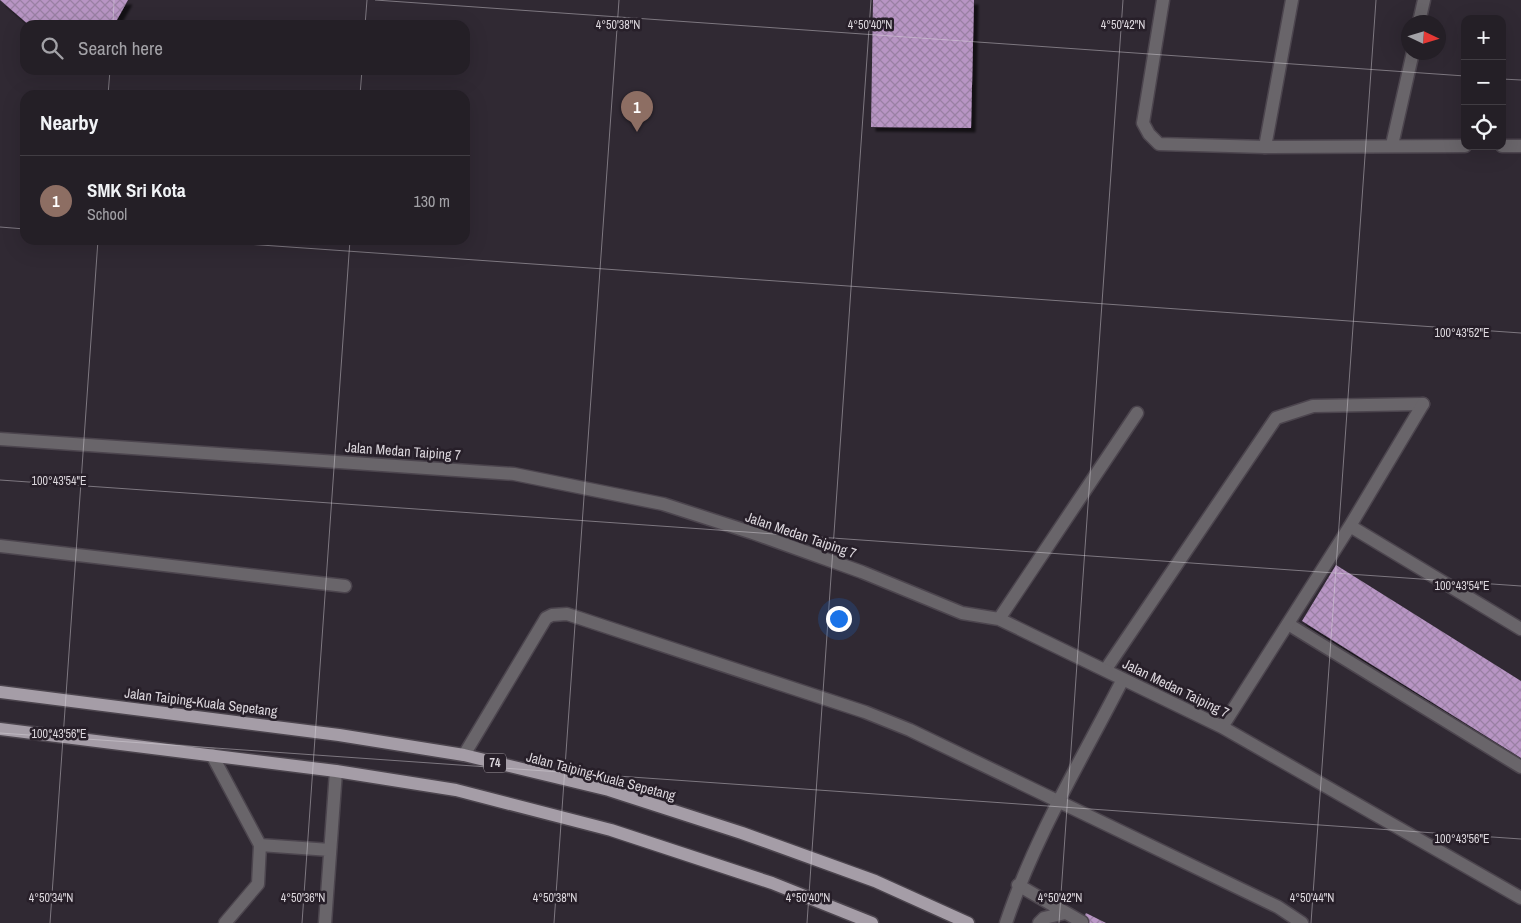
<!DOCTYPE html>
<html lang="en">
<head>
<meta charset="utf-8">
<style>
	:root { --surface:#241f26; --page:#2c272e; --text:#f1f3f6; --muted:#a3a2a7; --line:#413d43; --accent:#8c9099 }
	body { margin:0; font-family:"Archivo Narrow",sans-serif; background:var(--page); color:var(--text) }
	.controls { position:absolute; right:15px; top:15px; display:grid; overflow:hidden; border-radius:10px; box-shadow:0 5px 20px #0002 }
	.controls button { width:45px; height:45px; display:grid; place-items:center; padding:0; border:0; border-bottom:1px solid var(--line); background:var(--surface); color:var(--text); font:25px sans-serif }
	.compass { position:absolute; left:1401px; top:15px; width:45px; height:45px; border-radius:50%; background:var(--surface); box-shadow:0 5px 20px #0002; rotate:94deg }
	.you { position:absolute; left:838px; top:618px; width:18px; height:18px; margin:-12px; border:4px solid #fff; border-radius:50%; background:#1a73e8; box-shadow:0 0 0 8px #1a73e833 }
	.badge { display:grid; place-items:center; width:32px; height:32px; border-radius:50%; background:var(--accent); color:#fff; font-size:16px; font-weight:700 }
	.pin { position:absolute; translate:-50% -41px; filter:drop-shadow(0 1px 2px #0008) }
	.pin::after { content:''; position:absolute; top:26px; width:18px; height:15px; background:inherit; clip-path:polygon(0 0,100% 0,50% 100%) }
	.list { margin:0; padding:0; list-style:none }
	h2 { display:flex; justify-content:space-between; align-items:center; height:65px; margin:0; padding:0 20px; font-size:21px }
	h2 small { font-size:16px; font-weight:400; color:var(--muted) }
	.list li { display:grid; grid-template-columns:32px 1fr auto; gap:15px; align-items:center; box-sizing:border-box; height:90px; padding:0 20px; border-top:1px solid var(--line) }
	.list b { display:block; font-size:19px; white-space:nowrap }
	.list p { margin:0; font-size:16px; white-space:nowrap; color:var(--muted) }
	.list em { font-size:16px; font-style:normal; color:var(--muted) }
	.icon { flex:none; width:28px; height:28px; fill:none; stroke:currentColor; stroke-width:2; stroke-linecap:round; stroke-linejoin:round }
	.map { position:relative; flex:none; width:1521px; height:923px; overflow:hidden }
	.search { position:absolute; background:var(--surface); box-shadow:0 5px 20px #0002; left:20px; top:20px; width:450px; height:55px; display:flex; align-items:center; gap:12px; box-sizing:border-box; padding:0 18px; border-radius:15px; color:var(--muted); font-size:19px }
	.panel { position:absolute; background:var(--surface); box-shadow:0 5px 20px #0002; left:20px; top:90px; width:450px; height:155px; border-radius:15px }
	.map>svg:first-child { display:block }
</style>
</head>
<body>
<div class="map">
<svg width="1521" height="923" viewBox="0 0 1521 923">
	<defs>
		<pattern id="building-cross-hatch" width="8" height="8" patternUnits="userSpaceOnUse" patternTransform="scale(1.25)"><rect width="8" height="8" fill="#b895c4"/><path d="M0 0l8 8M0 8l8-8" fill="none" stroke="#9a80a4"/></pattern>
		<filter id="shadow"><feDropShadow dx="4.5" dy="4.5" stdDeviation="1" flood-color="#0009"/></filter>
	</defs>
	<rect width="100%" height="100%" fill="#302933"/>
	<path fill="url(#building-cross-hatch)" filter="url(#shadow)" d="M0 0H128L114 25H29Z
		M873 0H974L971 128 871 127Z
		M1336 565 1521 681V758L1302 621Z
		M1086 913 1106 923H1081Z"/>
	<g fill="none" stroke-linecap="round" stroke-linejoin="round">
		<defs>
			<path id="service" d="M1265 147 1292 0
				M0 546 345 586
				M1288 624 1521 767
				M1106 669 1276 418 1313 406 1423 404
				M212 755 260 845
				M464 755 546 618 552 615 567 614 865 712 910 730 1278 907 1302 923
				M1018 885 1082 922
				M225 923 258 884 260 845 330 850
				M325 923 336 771
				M1039 923 1044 918 1065 913"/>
			<path id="minor" d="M1163 0 1143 123 1149 134 1159 144 1265 147 1465 146
				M1419 22 1424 0
				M1392 145 1413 52
				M1502 146H1521
				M0 439 514 474 663 504 753 533 862 572 962 613 999 619 1222 727 1521 898
				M1350 526 1521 629
				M999 619 1137 413
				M1222 727 1350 526 1423 404
				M1006 923C1034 838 1082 759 1123 679"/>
			<path id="primary" d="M0 692 339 735 464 755 609 790 742 833 875 881 968 923
				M0 729 336 771 456 790 611 830 772 883 872 923"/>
		</defs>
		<use href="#service" stroke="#4c454e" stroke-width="15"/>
		<use href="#minor" stroke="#4c454e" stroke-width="15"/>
		<use href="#primary" stroke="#4c454e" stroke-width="15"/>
		<use href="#service" stroke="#69656a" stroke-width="12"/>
		<use href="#minor" stroke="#69656a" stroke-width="12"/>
		<use href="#primary" stroke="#a59da7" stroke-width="12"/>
	</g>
	<path fill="none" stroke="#dcd7dd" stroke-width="1" stroke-opacity="0.45" d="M375 0 1465 76M113 25 114 0M365 25 367 0M1502 79 1521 80M108 95 110 70M360 95 362 70M0 227 25 229M189 240 1521 333M0 480 1521 586M0 733 1521 839M50 923 98 240M302 923 350 240M554 923 619 0M807 923 871 0M1059 923 1123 0M1311 923 1376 0"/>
	<g text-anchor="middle" stroke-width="5" stroke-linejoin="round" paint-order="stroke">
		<rect fill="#271f29" stroke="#a6a0a7" stroke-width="1" x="484" y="753.5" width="22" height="19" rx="4"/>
		<g font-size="12" font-weight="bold" fill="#dcd7dd">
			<text x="495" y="767">74</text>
		</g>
		<g font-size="14" fill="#dcd7dd" stroke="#271f29">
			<text transform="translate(403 451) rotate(4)" y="5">Jalan Medan Taiping 7</text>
			<text transform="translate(801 535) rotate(19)" y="5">Jalan Medan Taiping 7</text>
			<text transform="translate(1176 688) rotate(26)" y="5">Jalan Medan Taiping 7</text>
			<text transform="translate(201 702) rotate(7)" y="5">Jalan Taiping-Kuala Sepetang</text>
			<text transform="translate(601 776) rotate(15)" y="5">Jalan Taiping-Kuala Sepetang</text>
		</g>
	</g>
	<g font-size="12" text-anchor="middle" fill="#dcd7dd" stroke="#271f29" stroke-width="5" stroke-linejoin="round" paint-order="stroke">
		<text x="618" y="29">4°50'38"N</text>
		<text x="870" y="29">4°50'40"N</text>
		<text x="1123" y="29">4°50'42"N</text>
		<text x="1462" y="337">100°43'52"E</text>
		<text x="59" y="485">100°43'54"E</text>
		<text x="1462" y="590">100°43'54"E</text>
		<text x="59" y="738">100°43'56"E</text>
		<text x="1462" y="843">100°43'56"E</text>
		<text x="51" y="902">4°50'34"N</text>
		<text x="303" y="902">4°50'36"N</text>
		<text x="555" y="902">4°50'38"N</text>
		<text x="808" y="902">4°50'40"N</text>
		<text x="1060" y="902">4°50'42"N</text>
		<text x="1312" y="902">4°50'44"N</text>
	</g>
</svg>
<div class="controls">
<button>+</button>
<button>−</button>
<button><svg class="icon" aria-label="locate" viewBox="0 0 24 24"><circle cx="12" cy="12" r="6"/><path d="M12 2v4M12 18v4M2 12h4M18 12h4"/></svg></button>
</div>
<svg class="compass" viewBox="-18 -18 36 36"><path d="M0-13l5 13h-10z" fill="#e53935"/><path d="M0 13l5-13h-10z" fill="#a3a2a7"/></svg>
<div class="you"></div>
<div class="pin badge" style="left:637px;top:132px;background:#8d6e63">1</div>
<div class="search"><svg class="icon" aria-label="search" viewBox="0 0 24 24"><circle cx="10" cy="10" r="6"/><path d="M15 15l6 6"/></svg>Search here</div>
<section class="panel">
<h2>Nearby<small></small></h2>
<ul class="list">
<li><span class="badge" style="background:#8d6e63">1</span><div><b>SMK Sri Kota</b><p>School</p></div><em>130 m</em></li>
</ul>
</section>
</div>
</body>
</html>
